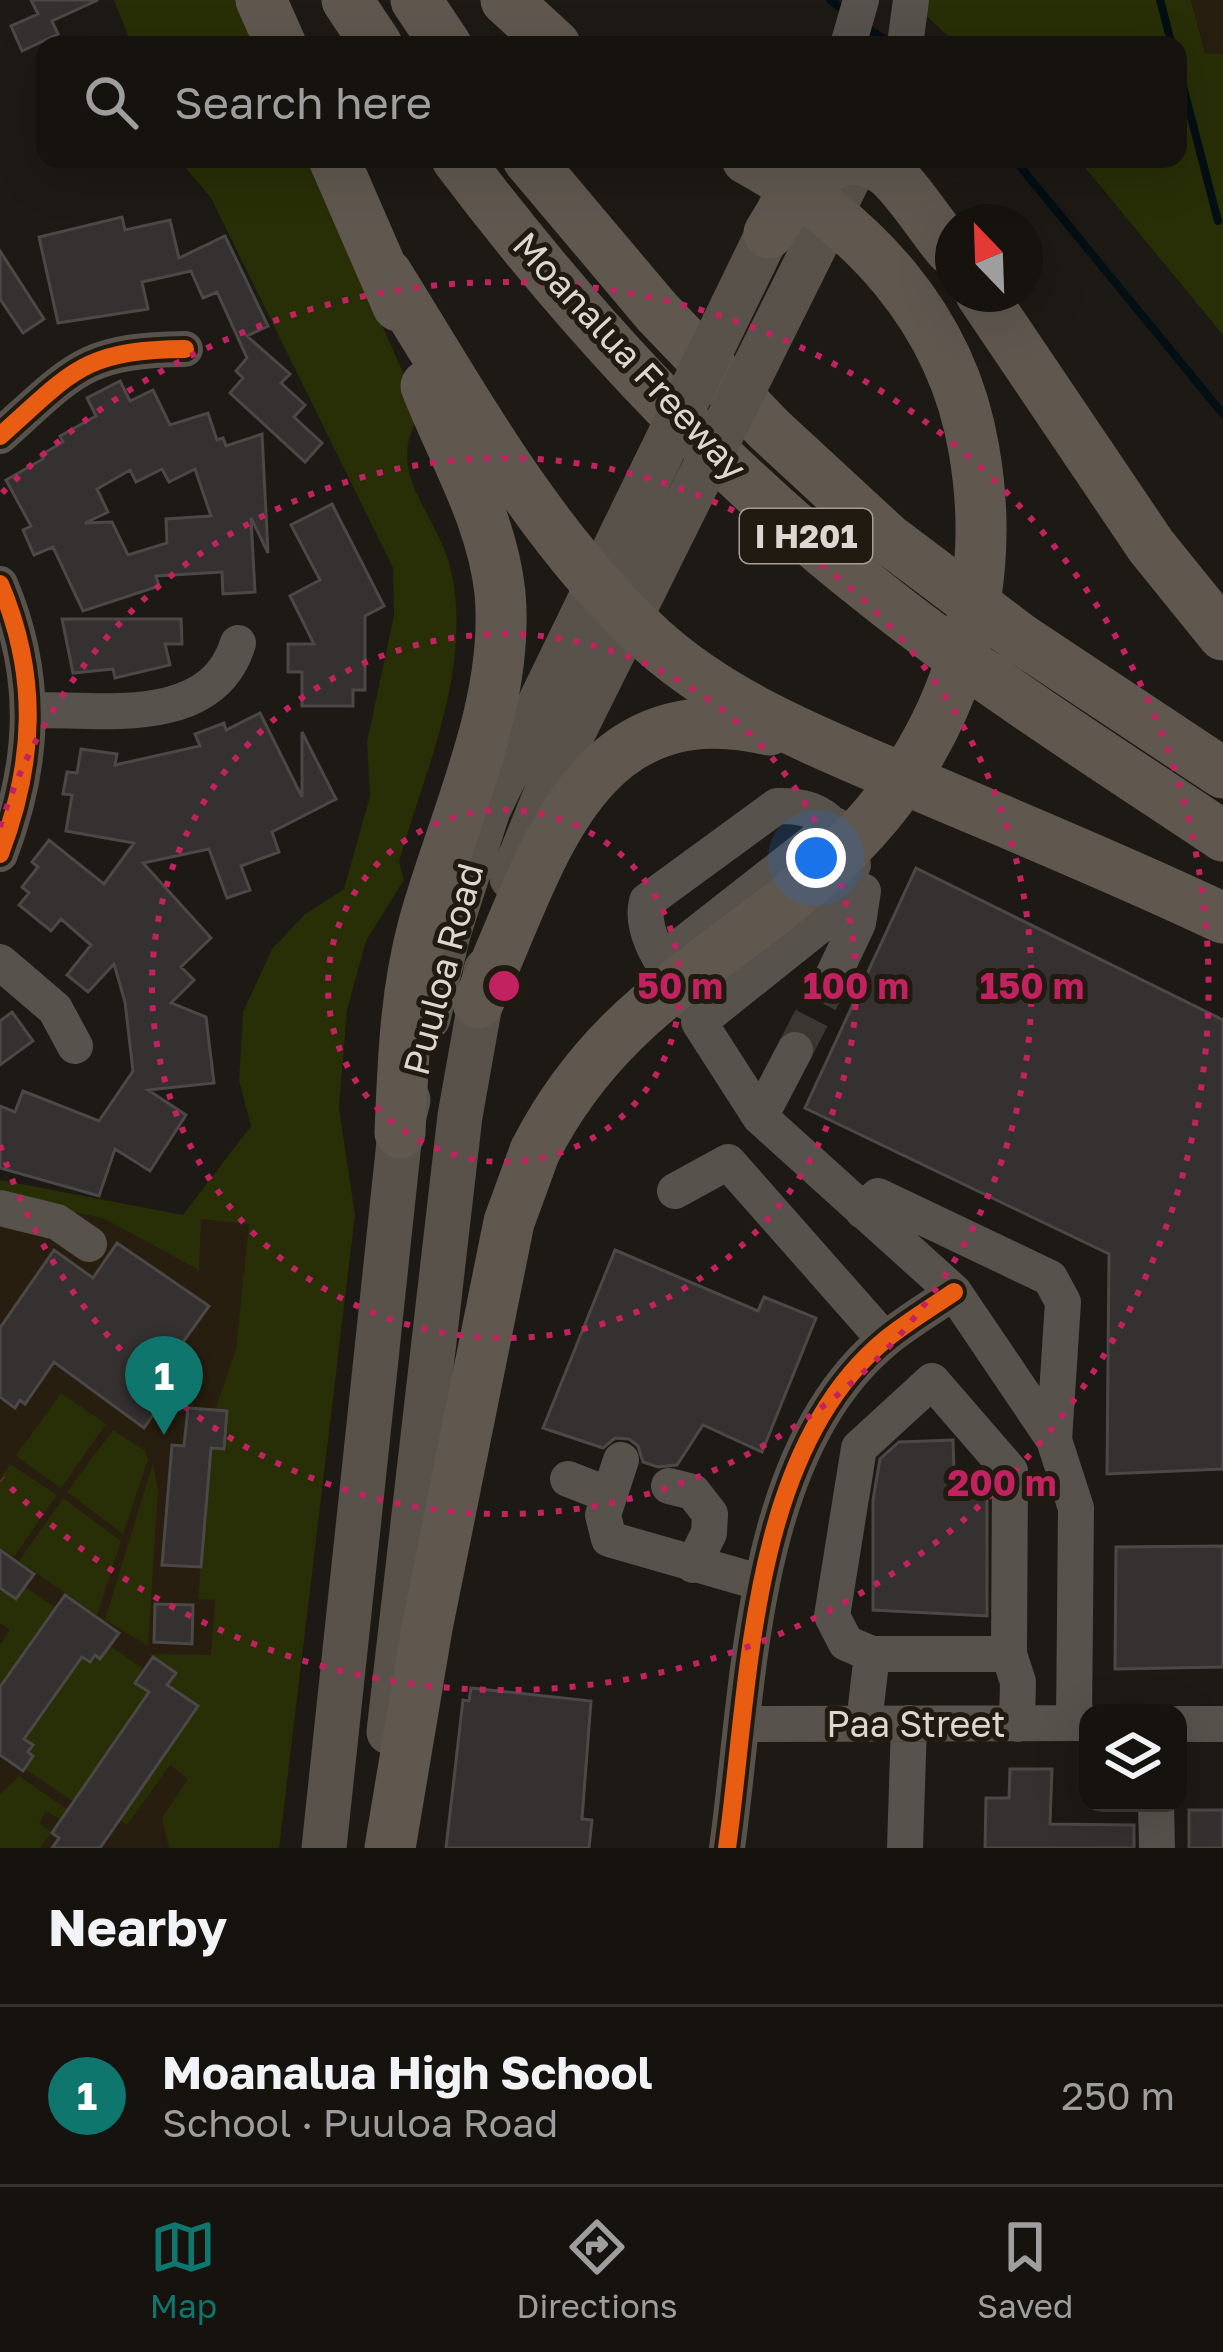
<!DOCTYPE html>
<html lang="en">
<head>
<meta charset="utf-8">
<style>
	:root { --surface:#16130f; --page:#1f1c18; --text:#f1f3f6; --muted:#9e9e9e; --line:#35322f; --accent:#0f766e }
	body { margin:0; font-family:"Golos Text",sans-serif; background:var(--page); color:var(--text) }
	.controls { position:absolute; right:36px; bottom:36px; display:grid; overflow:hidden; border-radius:24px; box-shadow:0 12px 48px #0002 }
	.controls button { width:108px; height:108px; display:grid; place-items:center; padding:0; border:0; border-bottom:3px solid var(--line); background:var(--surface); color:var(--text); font:60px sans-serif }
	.compass { position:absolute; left:935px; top:204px; width:108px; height:108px; border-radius:50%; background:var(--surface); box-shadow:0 12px 48px #0002; rotate:337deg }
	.you { position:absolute; left:816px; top:858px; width:42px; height:42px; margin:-30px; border:9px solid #fff; border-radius:50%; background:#1a73e8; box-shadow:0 0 0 18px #1a73e833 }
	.badge { display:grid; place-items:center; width:78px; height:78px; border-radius:50%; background:var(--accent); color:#fff; font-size:39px; font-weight:700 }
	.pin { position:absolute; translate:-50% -99px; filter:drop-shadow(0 3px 6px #0008) }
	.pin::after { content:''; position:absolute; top:63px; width:42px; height:36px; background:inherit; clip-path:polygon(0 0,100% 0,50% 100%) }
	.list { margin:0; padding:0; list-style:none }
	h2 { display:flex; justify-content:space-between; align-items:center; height:156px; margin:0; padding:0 48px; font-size:51px }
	h2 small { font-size:39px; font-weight:400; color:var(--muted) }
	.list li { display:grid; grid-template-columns:78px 1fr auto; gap:36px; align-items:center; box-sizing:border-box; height:180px; padding:0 48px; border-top:3px solid var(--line) }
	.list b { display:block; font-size:45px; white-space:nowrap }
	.list p { margin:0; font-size:39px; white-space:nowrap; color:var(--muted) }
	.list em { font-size:39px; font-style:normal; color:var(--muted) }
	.icon { flex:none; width:66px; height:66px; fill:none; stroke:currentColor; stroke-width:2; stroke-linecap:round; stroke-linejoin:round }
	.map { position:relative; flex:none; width:1223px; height:1848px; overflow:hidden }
	.search { position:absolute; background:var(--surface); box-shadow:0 12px 48px #0002; left:36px; right:36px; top:36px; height:132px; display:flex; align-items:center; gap:30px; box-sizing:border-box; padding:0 42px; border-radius:24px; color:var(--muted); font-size:45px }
	.sheet { height:336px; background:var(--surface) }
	nav { display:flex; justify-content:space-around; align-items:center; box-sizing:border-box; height:168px; border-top:3px solid var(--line); background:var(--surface); font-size:33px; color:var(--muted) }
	nav a { display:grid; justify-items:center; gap:6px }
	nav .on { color:var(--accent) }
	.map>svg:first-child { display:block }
</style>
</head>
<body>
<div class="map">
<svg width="1223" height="1848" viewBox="0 0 1223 1848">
	<rect width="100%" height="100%" fill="#1d1914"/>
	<path fill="#281e10" d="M1191 0H1223V54L1205 53Z
		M246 1133 355 1215 279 1848H0V1180L182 1215Z"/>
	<path fill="#282e06" d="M114 0H237L257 45H132Z
		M909 0H1191L1205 53 1223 54V335L1078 159H1178V45H958Z
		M178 159H308L421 413C381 474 439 512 452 574 471 671 426 769 399 861L404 880 366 941 347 1010 339 1108 355 1215 279 1848H169L162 1818 188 1779 170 1765 127 1825 120 1820 198 1707 167 1685 175 1672 149 1654 211 1655 215 1600 198 1599 211 1448H224L227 1412 215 1410 236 1350 249 1224 201 1219 199 1270 105 1219 0 1194V1180L183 1215 251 1126 239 1081 243 1012 272 949 304 915 344 889 370 796 367 742 394 615 393 568 211 198Z
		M61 1393 106 1424 61 1488 16 1456Z
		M113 1430 144 1450 148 1460 123 1534 67 1492Z
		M153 1463 158 1491 148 1646 105 1620Z
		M10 1464 57 1495 14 1557 0 1548V1479Z
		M63 1498 121 1541 97 1615 19 1561Z
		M25 1587 56 1608 0 1687V1644L10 1630 0 1623V1591Z
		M110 1646 145 1670 136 1683 149 1692 74 1802 25 1769 33 1756 24 1739 82 1657 90 1662 95 1655 101 1659Z
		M19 1776 68 1810 61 1820 46 1811 39 1823 52 1832 40 1848H0V1794Z"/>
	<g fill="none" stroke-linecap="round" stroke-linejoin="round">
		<path stroke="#030f13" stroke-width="8" d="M830 0 848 13
			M1160 0 1172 45
			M865 26 892 45
			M1178 67 1218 221
			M1014 159 1223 414"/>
	</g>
	<path fill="#353130" stroke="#4c4848" stroke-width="3" fill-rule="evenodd" d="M31 0H98L52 21 58 34 22 51 11 26 38 14Z
		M122 217 125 230 170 220 179 258 225 236 268 326 247 336 290 374 281 383 305 405 294 417 322 443 305 462 230 393 243 378 236 371 247 358 217 292 203 298 191 271 142 282 148 309 58 323 39 237Z
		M0 251 44 319 23 333 0 299Z
		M120 381 130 401 153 390 170 425 208 413 217 440 223 438 226 446 262 434 268 553 251 518 255 592 223 594 222 572 156 576 159 586 83 611 53 547 34 555 23 530 31 526 6 480 43 459 41 455 63 442 60 436 96 416 87 398ZM162 469 169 482 195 469 211 516 166 519 167 543 128 555 112 522 85 523 108 512 97 489 130 470 136 482Z
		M332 504 384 606 365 616V690H353V706H302V672H288V644H314L290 596 320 580 291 525Z
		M62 619H181L182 644H165L170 665 115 678 113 669 73 673Z
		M260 713 302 797V732L336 799 272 832 279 852 241 866 250 890 227 898 209 849 143 863 211 938 181 967 194 980 171 1003 206 1017 214 1083 148 1090 186 1115 150 1171 115 1149 99 1196 0 1168V1106L15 1112 23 1091 99 1121 133 1071 125 1002 114 964 88 992 67 975 91 945 61 919 51 931 19 905 29 893 22 887 38 867 32 862 49 840 104 884 134 843 66 831 72 795 63 794 67 772 77 773 81 749 117 754 115 765 200 746 195 734 224 723 226 730Z
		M916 868 1223 1020V1469L1107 1474 1109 1254 805 1108Z
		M12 1012 33 1041 0 1065V1021Z
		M117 1243 209 1306 157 1378 152 1390 164 1399 144 1428 54 1362 25 1404 20 1400 15 1408 0 1397V1328L54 1250 93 1278Z
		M615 1250 758 1311 764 1297 816 1318 762 1452 703 1425 677 1465 658 1467 643 1462 638 1446 629 1439 615 1438 603 1448 543 1428Z
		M188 1408 227 1411 224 1449 211 1448 201 1567 162 1565 172 1445 184 1446Z
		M953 1440 954 1470 980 1471 987 1479V1616L873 1610V1500L880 1459 899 1442Z
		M1223 1546V1667L1115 1669 1116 1547Z
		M0 1550 34 1574 16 1599 0 1588Z
		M65 1595 119 1633 100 1659 95 1655 90 1662 82 1657 24 1739 33 1745 28 1752 33 1756 23 1771 0 1755V1687Z
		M155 1604 193 1605 192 1644 154 1642Z
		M153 1657 176 1673 167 1685 198 1706 100 1848H52L59 1838 52 1833 149 1692 135 1683Z
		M471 1688 591 1701 582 1819 592 1820 589 1848H446L463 1700 469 1701Z
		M1010 1769H1052L1050 1824 1134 1825V1848H985L986 1798H1009Z
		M1189 1810H1223V1848H1189Z"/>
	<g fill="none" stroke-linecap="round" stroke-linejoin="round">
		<path stroke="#3a3630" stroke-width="36" stroke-dasharray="36 18" stroke-linecap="butt" d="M795 1050 831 980"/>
		<path stroke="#57524b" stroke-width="36" d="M848 45 861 0
			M905 45 911 0
			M0 436C73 371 83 350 185 349
			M0 584C39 676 35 762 0 854
			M31 710C101 709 212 729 238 643
			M663 960 835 825
			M0 962 55 1009 75 1046
			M831 980 858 923 863 891 699 1022 760 1117 954 1292 1054 1440 1076 1508 1074 1723
			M687 1002C671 974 638 935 647 901L777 806C823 804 839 825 853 865
			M760 1117 795 1050
			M675 1191 728 1162 885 1340
			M0 1208 57 1222 89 1244
			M863 1211 878 1196 1050 1278 1063 1302 1054 1440
			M621 1460 603 1515 609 1539 762 1583
			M568 1479 609 1495
			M669 1486 693 1492 710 1514 709 1533 693 1565
			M1009 1654 1018 1682 1017 1724
			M864 1723 872 1654 846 1643 832 1616 859 1448 932 1381 1010 1471 1009 1654H872
			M744 1724 1088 1723
			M1178 1724H1223
			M1156 1803 1157 1848
			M727 1848C750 1685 749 1451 886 1339 907 1322 932 1307 954 1292
			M905 1848 909 1723"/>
		<path stroke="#59524a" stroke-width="45" d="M512 878 560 759 688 501
			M428 1018 448 934 488 810 654 468
			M389 1732 460 1116 486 970
			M324 1848 400 1133 408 1100"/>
		<path stroke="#60584f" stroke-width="51" d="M261 0 281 45
			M347 0 377 45
			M416 0 446 45
			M506 0 555 45
			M334 159 398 306
			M457 159C576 317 716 468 872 591 983 680 1105 757 1223 836
			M528 159 657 312 769 429 887 538 1021 639 1223 773
			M387 274C467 402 541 539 653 641 730 710 830 747 923 787 1024 830 1124 871 1223 918
			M981 294 1151 546 1223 635
			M478 1003C541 868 579 686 769 730
			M400 1133C403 1061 405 993 424 923 453 819 510 704 500 593 492 518 453 455 426 386
			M390 1848 427 1628 509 1222 535 1151"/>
		<path stroke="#59524a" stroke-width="45" d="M654 468 784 200
			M688 501 858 159"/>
		<path stroke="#60584f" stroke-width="51" d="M769 233C790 197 835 135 885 170 905 184 932 228 950 249
			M535 1151C613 998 731 960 845 849 952 743 1000 598 974 450 952 317 861 222 747 159"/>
		<defs>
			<path id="cycleway" d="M0 436C73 371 83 350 185 349
				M0 584C39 676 35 762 0 854
				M727 1848C750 1685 749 1451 886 1339 907 1322 932 1307 954 1292"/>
		</defs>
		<use href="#cycleway" stroke="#211a10" stroke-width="26"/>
		<use href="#cycleway" stroke="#e95d12" stroke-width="18"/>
	</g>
	<g fill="none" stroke="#c32261" stroke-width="6" stroke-dasharray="6 12">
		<circle cx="504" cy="986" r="176"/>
		<circle cx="504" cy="986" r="352"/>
		<path d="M0 827A528 528 0 1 1 0 1145"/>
		<path d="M2 493A704 704 0 1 1 2 1479"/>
	</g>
	<g text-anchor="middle" stroke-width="10" stroke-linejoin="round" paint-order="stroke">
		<rect fill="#211a10" stroke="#a49e96" stroke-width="3" x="740" y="509" width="132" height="54" rx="9"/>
		<g font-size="33" font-weight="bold" fill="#dcd7d0">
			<text x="806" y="548">I H201</text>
		</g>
		<g font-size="36" fill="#dcd7d0" stroke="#211a10">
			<text transform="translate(630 356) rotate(47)" y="13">Moanalua Freeway</text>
			<text transform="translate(443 969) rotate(-75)" y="13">Puuloa Road</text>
			<text x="916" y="1737">Paa Street</text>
		</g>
	</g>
	<circle cx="504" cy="986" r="18" fill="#c32261" stroke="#211a10" stroke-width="6"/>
	<g font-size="36" text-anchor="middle" font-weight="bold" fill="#c32261" stroke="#211a10" stroke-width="10" stroke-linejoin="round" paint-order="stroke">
		<text x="680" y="999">50 m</text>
		<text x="856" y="999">100 m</text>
		<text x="1032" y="999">150 m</text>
		<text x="1002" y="1496">200 m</text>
	</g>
</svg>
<div class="controls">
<button><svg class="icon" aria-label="layers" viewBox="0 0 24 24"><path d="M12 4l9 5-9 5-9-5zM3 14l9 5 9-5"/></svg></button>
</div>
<svg class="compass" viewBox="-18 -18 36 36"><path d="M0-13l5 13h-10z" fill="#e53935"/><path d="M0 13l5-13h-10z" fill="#9e9e9e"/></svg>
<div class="you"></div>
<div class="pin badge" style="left:164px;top:1435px">1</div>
<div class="search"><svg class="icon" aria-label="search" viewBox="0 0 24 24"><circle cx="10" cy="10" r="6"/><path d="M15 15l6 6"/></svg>Search here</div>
</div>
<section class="sheet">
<h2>Nearby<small></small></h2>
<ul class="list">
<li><span class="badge">1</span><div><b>Moanalua High School</b><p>School · Puuloa Road</p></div><em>250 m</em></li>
</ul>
</section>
<nav>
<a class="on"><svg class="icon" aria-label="map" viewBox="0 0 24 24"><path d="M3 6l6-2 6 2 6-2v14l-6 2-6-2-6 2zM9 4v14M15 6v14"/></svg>Map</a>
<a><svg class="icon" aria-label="directions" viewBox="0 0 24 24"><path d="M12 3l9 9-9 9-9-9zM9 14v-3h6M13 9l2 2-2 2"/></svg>Directions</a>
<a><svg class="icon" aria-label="saved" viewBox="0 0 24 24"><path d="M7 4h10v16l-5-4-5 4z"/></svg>Saved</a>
</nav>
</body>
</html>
